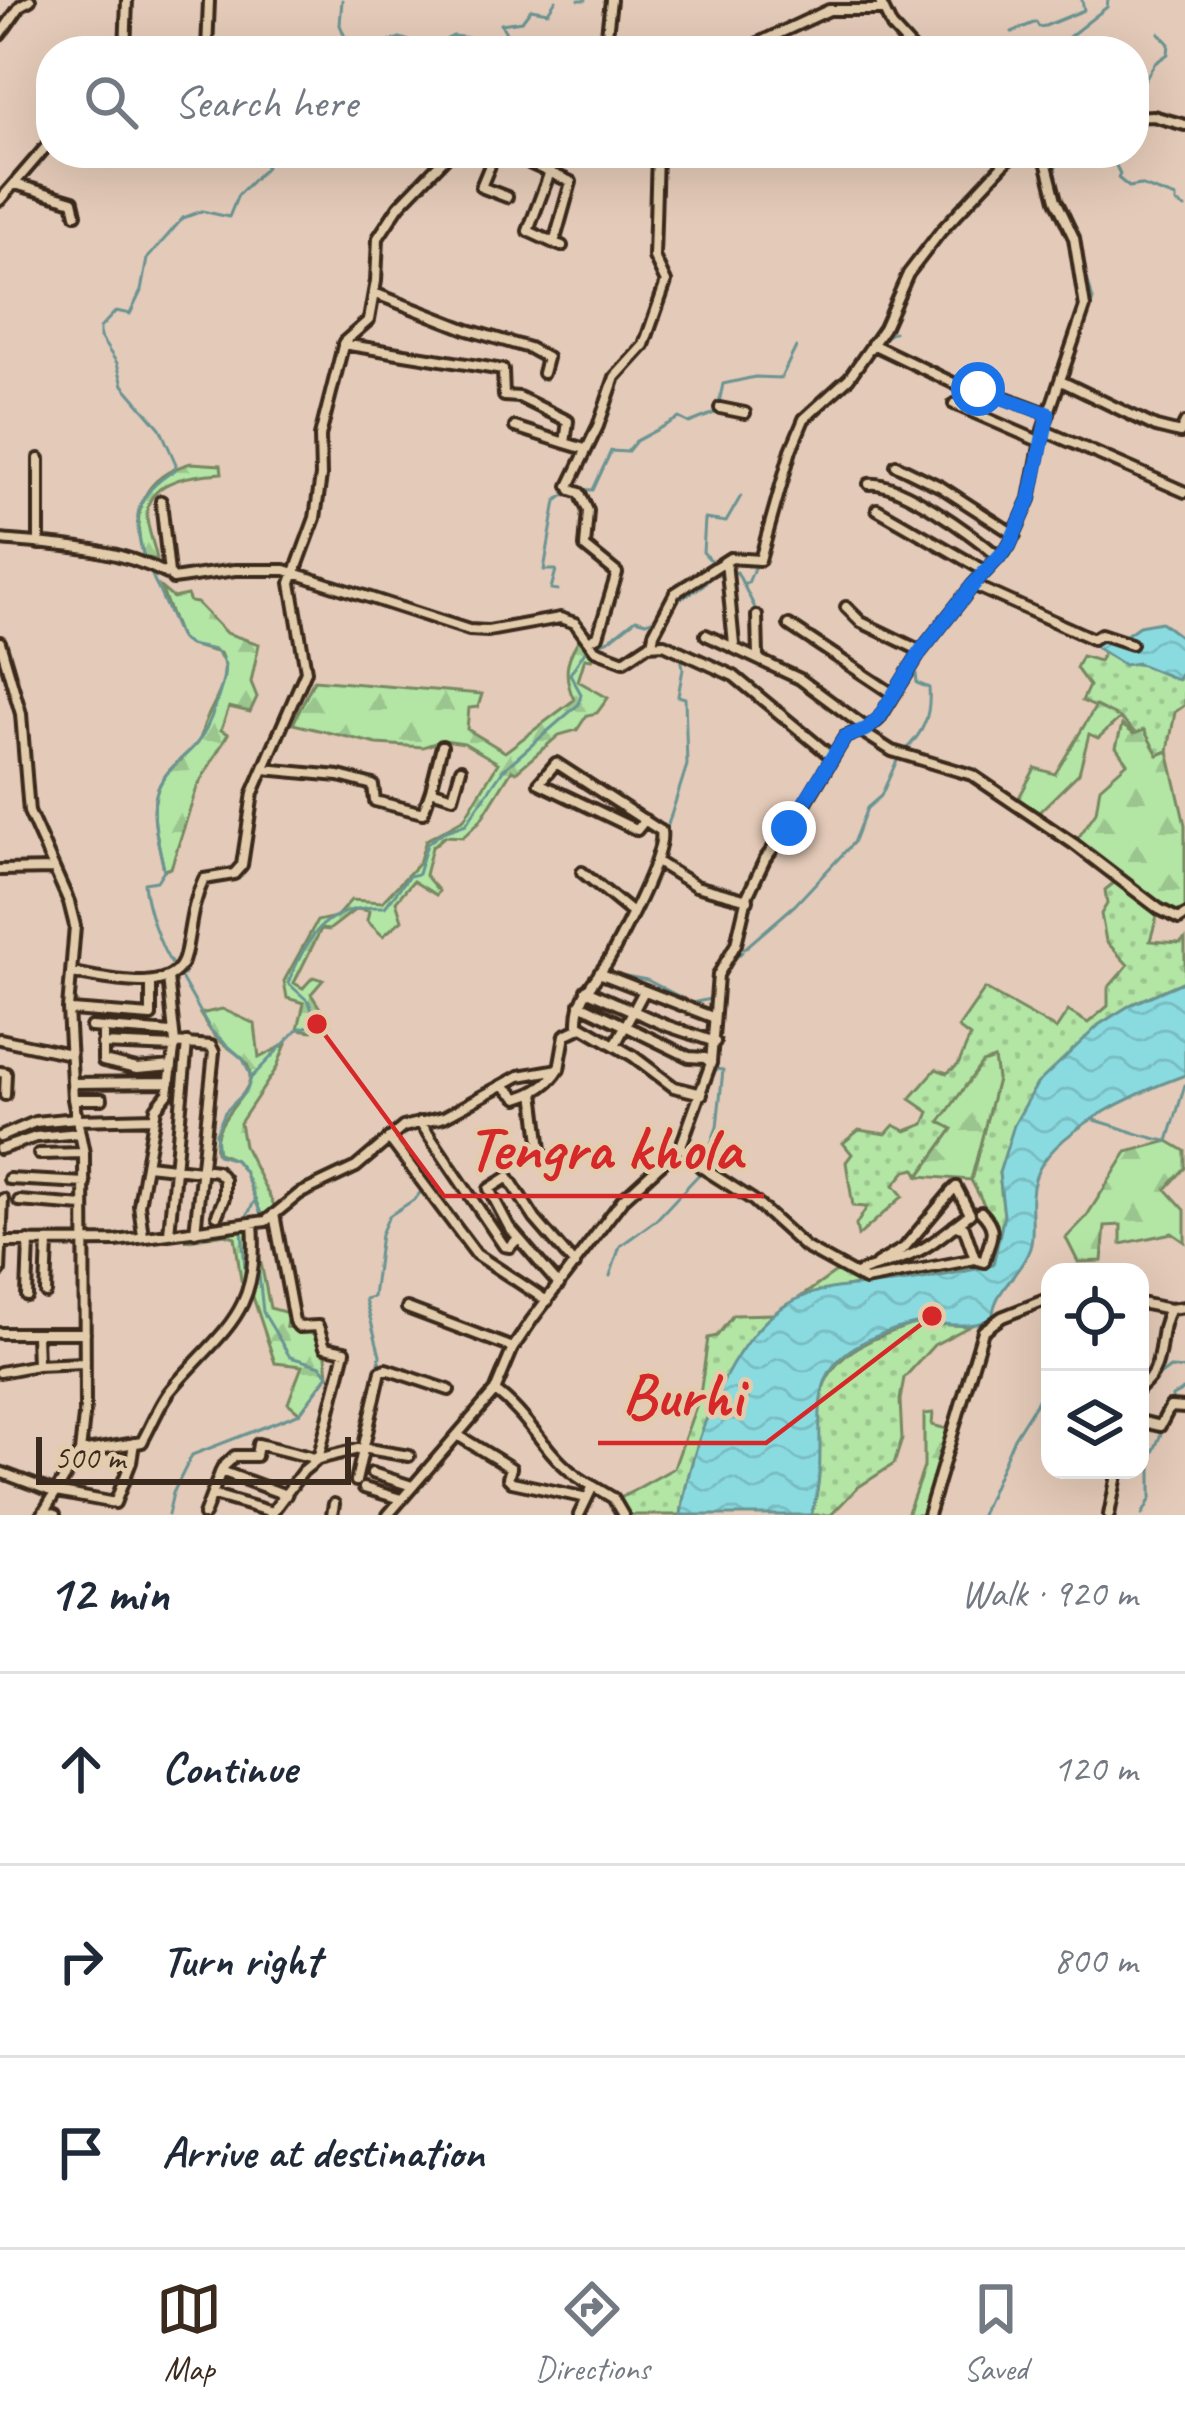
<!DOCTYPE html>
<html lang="en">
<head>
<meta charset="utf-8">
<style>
	:root { --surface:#fff; --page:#f2f2f3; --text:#1f2937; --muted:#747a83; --line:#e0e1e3; --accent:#3b2a1e }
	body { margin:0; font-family:Caveat,sans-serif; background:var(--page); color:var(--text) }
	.controls { position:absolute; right:36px; bottom:36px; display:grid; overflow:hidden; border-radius:24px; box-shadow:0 12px 48px #0002 }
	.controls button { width:108px; height:108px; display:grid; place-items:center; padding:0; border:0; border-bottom:3px solid var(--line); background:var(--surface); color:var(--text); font:60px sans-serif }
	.scale { position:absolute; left:36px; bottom:30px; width:315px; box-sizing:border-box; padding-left:12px; border:6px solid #3b2a1e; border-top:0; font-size:33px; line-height:42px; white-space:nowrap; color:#3b2a1e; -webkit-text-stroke:9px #e2ccac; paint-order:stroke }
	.stop { position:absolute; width:36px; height:36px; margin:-27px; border:9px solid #1a73e8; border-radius:50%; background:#fff }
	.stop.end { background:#1a73e8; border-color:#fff; box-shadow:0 3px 12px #0008 }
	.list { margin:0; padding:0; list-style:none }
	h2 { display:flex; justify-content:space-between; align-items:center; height:156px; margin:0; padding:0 48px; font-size:51px }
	h2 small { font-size:39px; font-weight:400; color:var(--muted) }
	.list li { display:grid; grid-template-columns:78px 1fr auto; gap:36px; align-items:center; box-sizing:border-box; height:192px; padding:0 48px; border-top:3px solid var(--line) }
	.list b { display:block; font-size:45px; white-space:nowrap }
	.list em { font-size:39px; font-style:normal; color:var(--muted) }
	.icon { flex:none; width:66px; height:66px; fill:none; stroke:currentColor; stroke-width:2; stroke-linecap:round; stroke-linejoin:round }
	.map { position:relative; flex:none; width:1185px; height:1515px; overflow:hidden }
	.search { position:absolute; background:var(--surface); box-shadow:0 12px 48px #0002; left:36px; right:36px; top:36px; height:132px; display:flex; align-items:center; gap:30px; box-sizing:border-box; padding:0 42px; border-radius:48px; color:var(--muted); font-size:45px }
	.sheet { height:732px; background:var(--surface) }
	nav { display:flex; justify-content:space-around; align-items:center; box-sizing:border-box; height:168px; border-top:3px solid var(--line); background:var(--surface); font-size:33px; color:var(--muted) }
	nav a { display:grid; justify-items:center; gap:6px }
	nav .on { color:var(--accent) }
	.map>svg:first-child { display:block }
</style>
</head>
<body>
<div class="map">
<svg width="1185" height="1515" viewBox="0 0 1185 1515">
	<defs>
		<pattern id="grass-dots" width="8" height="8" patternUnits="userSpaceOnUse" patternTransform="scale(3)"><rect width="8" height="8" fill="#b3e5a5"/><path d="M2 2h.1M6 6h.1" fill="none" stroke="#9bc58e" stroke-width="1.8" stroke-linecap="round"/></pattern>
		<pattern id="forest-firs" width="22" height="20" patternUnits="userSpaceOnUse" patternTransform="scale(3)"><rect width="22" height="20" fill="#b3e5a5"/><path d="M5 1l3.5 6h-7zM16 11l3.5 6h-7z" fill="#9bc58e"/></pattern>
		<pattern id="water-waves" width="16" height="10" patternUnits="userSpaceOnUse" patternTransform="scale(3)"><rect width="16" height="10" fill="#8adbe0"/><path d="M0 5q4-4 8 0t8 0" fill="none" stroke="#78bcc0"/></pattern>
	</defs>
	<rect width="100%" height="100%" fill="#e4cab8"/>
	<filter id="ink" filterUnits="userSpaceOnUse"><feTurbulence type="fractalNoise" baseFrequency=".00833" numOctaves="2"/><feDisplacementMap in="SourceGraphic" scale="24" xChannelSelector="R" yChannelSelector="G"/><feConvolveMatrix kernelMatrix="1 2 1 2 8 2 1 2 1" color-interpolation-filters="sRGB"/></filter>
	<g filter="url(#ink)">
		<path fill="url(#grass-dots)" stroke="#778862" stroke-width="3" d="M1104 653C1132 669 1153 666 1185 661V705L1175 712 1168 751 1158 755 1120 718 1082 701 1089 686 1076 668 1082 656 1099 661Z
			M1120 878 1159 909 1150 941 1180 943 1185 939V981L1132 1004 1100 1024 999 1173 1004 1215 993 1265C929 1279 861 1279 799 1298L842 1268 865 1280 984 1261 992 1243 984 1214 987 1210 971 1180 997 1079 994 1060 941 1123 954 1128 919 1176 915 1169 906 1171 894 1185 903 1196 858 1236 856 1225 867 1207 853 1206 846 1162 852 1154 843 1143 859 1130 886 1134 894 1125 906 1131 924 1124 929 1112 910 1099 936 1069 947 1073 958 1065 970 1037 958 1028 985 989 1056 1029 1068 1011 1088 1023 1108 1006V988L1128 965 1106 941 1101 914 1107 904 1105 890Z
			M774 1314C728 1369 690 1443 681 1515H624L617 1500 674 1468 700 1395 708 1338 717 1336 733 1315Z
			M916 1323 970 1326 934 1345 904 1378 900 1400 902 1439 894 1464 857 1488 831 1515H811C824 1478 815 1458 817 1421 819 1356 862 1342 916 1323Z"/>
		<path fill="url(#forest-firs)" stroke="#778862" stroke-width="3" d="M191 463 221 465 222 473C196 475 151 478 147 511 145 525 155 545 157 560L144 557C129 510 144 476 191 463Z
			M161 588 173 598 187 595 190 602 197 603 226 633 259 644 251 682 257 697 250 712 229 707 221 730 228 734 197 787 171 868 164 870C160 848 150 817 156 795 162 771 183 760 198 742 202 737 202 731 204 725 213 701 233 680 220 653L189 645 180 638Z
			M584 632 595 650 592 659 585 658 578 681 608 698 597 713 587 715 577 730 559 735 516 772 512 770 480 821 463 837 445 836 432 847 425 875 439 891 436 895 413 881 396 901 402 920 383 936 367 921 369 911 356 909 329 930 321 929 294 983 303 988 313 977 323 980 311 994 330 1024 312 1031 298 1029 304 1003 287 998 284 981 317 921 336 917 351 900 382 902 419 863 426 840 464 819 498 763 464 743 444 740 423 747 377 744 293 724 314 680 482 694 478 707 469 708 467 729 505 752 574 700C562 674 566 656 584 632Z
			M1096 706 1120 718 1098 738 1089 734 1079 773 1035 816 1015 805 1035 768 1055 774Z
			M1122 725 1134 734 1144 730 1158 755 1168 751 1185 825V915L1179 919 1074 844 1096 812 1100 787 1127 763 1116 747Z
			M222 1009 255 1024 259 1058 286 1044 276 1069 240 1123 244 1146 276 1209 274 1214H261L244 1171 235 1160 216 1152C211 1111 263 1094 247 1064 240 1053 226 1048 217 1038 210 1032 205 1022 200 1014Z
			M994 1059 997 1079 971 1180 919 1176 953 1129 940 1122 982 1063Z
			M1168 1141 1185 1151V1168L1166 1189 1185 1210V1242L1172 1233 1121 1244V1225L1105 1226 1102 1261 1078 1262 1066 1238 1086 1217 1127 1152Z
			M253 1223 270 1308 288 1313 286 1327 316 1329 325 1347 328 1375 300 1413 288 1403 302 1366 275 1363 253 1297 241 1280 235 1237 225 1234 188 1240 195 1232Z
			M933 1413 932 1425 955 1431 928 1515H907L924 1467V1414Z"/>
		<path fill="url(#water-waves)" stroke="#6a9492" stroke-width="3" d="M1161 622 1185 640V662L1178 680 1137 663 1124 665 1091 644 1101 634 1119 640 1139 626Z
			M1185 981V1075C1141 1091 1049 1131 1035 1179 1028 1200 1035 1223 1031 1244 1025 1271 992 1291 993 1317 966 1334 939 1318 911 1325 774 1359 841 1427 811 1515H681C690 1447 732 1324 802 1297 831 1285 863 1286 893 1283 927 1279 960 1273 993 1265L1004 1215 999 1173 1014 1125 1037 1084 1100 1024 1132 1004Z"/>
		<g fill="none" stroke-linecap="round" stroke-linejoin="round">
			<path stroke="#6a9492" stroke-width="3" d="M342 0 340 25 345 37
				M579 0H586
				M884 0 893 19 920 51
				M1012 32 1036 22 1039 27 1045 26 1084 10 1082 0
				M267 51 273 41 345 37 371 48 400 38 423 45H435L453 36 506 42 510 40 501 24 522 21 531 9 548 12 556 0
				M736 51 772 32
				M1070 51 1065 40 1107 7 1108 0
				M1134 97 1155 63 1168 54 1169 44 1159 33
				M1051 153 1064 209
				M1110 153 1120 174 1118 178 1129 187 1140 185 1176 198V203L1185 208
				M1056 167 1064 153
				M880 340 894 332
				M1072 356 1093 300 1074 229
				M858 358 870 342
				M1051 417 1062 386
				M806 424 847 385
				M324 437 331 410
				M1038 438 1043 415
				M315 442 317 470
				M1041 471 1047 434
				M575 489 593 490 611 451 627 452 636 441 679 418 689 423 717 412 723 384 755 377 781 378 796 347
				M999 551 1010 535
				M306 554 318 523 325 477
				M1002 562 1021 531 1040 478
				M146 563C130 517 134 495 175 470L176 464 160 428 123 385 117 363 100 337V328L116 311 130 314 141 291 147 259 183 218 202 211 229 217 238 195 265 168 273 153
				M714 564 703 552 705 519 726 522 741 496
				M739 565 749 566 761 544
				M150 571 180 638 189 645 215 650 225 664C224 686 210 727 197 743 182 760 161 772 156 795 150 818 160 848 164 870L157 881 144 883C146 906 160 948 173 966
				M285 574 295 629
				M731 574 737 572 759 616
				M983 579 999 564
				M742 583H748L757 561
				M966 588 976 571
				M558 590 551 589 556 570H544L556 501 564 495 567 486
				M673 603 703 586 713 574 725 575
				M955 618 975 590
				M595 645 609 640 636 619 646 622 658 618
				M917 645 935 627
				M928 651 953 620
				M891 689 913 653
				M878 714 887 696
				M287 724C308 686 315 670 302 626
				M831 751 838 739 853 730
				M904 751C924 733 931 715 929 688L917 683 916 673
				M803 798 817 776
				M666 831 687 765 685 698 678 696 683 669 681 656
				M241 847 243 815 250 792
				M756 868 771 845
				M230 879H239L242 872
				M625 919 634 903
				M740 944 761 877
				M744 949 795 905 853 843 867 808 881 796 898 758
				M182 952 184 927 202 873 225 872
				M726 968 742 952
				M605 972 647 980 692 1003 710 999
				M179 974 211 1031 243 1059 251 1077
				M184 975 190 950
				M708 1013 714 981
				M1094 1120C1119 1126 1141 1137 1168 1141L1185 1085
				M686 1144C701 1107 723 1064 718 1022
				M704 1163 717 1127 723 1070 715 1069
				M660 1170 681 1152
				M264 1217 285 1201
				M245 1220 254 1202
				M242 1230 246 1282
				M581 1249 615 1204
				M610 1276 620 1246 656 1220 703 1170
				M567 1282 590 1249
				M532 1326 565 1285
				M379 1364 380 1355 365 1299 373 1297 381 1234 389 1216 415 1199 432 1178
				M1150 1383 1170 1368 1185 1369
				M501 1389 510 1365
				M1172 1403V1396L1185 1389
				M168 1515 173 1493 192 1455 300 1413 328 1375 321 1366 290 1357 263 1312 258 1265 261 1214 244 1171 235 1160 218 1155 216 1133 225 1112 247 1090 251 1078 298 1029 317 1024 309 1002 288 983C310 932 326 905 385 907L409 876 418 874 427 844 443 832 466 824 503 770 579 704 581 694 570 674 587 648
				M981 1515 1014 1438 1050 1381
				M1113 1515 1123 1470
				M1142 1515 1151 1498V1457L1168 1418"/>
			<defs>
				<path id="minor" d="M879 0 892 27 914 51
					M0 35 21 5 30 0
					M125 51 127 0
					M207 51 209 0
					M605 51 611 0
					M741 51 829 10H881
					M1134 117 1153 116 1185 125
					M495 153 481 187 507 197
					M517 153 531 164 571 182 554 243 562 246
					M15 184 73 201 76 214
					M0 200 51 141
					M554 243 528 231 557 153
					M374 293 468 330 529 348 547 358 543 373
					M343 344 503 370 504 396 519 397 568 421 565 443 585 449
					M872 344 970 391 982 389 1049 414
					M1061 381 1156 427 1180 433 1185 423
					M954 404 1041 442
					M720 408 745 413
					M515 427 565 443
					M1043 430 1185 492
					M896 465 941 487 1015 535
					M869 484C899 480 974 536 999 557
					M161 501 169 573 173 579 235 570H285L469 630 488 631 560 618 575 623 595 650 624 661 648 645 664 644 734 676 832 757
					M877 509 985 571
					M0 540C58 545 115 547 167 574
					M39 544V459
					M726 561 734 645
					M973 585 1093 639 1101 634 1131 644
					M846 607 861 622 921 651
					M757 616 758 657
					M789 625 893 694
					M706 635 800 679 866 728
					M590 640 598 636 617 573 585 547 588 511 580 493 571 490 569 486 598 426 615 377 644 345 666 282 654 257 657 153
					M0 642 21 714 29 812 69 902 75 926 68 1009 73 1099 84 1153 85 1407 80 1452 42 1515
					M652 644 654 633 675 593 730 558 760 560 791 450 804 419 849 378 884 328 908 274 941 231 1014 153
					M867 729 879 719 921 651 973 585 1009 546 1030 499 1043 430 1085 307 1074 238 1056 200 1044 153
					M867 735 892 751 972 775 1074 844 1159 909 1179 919 1185 915
					M264 769 339 776 373 785 375 801 423 813 431 790 453 797 461 769
					M431 790 442 746
					M645 820 637 830 539 783 556 763 661 831C666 854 624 931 611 956 598 980 577 993 578 1024L633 1056 674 1087 702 1094
					M657 862 696 886 748 900
					M0 870 54 869
					M582 872 631 912
					M71 973C102 977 176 999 185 955 191 927 191 906 204 879L234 874 242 865 253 793 306 671 291 583 315 518 321 476 320 436 344 342 369 320 376 281 378 238 399 206 450 153
					M599 973 712 1017
					M586 990 665 1025 715 1042
					M580 1004 689 1057 705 1058 711 1063
					M71 1010 151 1016V984
					M91 1027 172 1033
					M103 1029V1061L137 1069 172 1066
					M0 1039 70 1054
					M175 1043 211 1046 214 1052 195 1232
					M102 1044 175 1047
					M615 1045 644 991
					M0 1072 6 1073 5 1095
					M72 1083 170 1082
					M504 1086 518 1098C535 1093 550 1084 559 1069
					M534 1092 542 1158 568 1155
					M73 1099H102
					M78 1120 154 1118
					M420 1122 504 1246 510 1247 518 1238
					M0 1137 35 1122 77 1118
					M389 1138 476 1254 547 1301
					M681 1146 701 1167 753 1200 805 1247 865 1280 975 1259 964 1227 954 1226
					M0 1149 36 1137 80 1133
					M39 1154 84 1153
					M147 1165 201 1171
					M201 1169 217 1171 224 1179V1198L217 1215
					M9 1179 85 1183
					M19 1201 83 1206
					M169 1233 187 1043
					M143 1236 139 1205 156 1108 168 1093 175 1043 168 977
					M0 1242 116 1241 266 1221 299 1194 356 1167 403 1127 444 1117 519 1076 559 1069 565 1035 582 1027
					M975 1259 984 1262C989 1239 1000 1231 981 1212
					M0 1271 3 1199
					M856 1274C872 1266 887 1264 903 1258 929 1249 948 1230 970 1214L956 1187 951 1192 904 1248 877 1264
					M559 1285 509 1227 489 1189 508 1177 535 1219 575 1265
					M46 1293 48 1242
					M27 1296 29 1241
					M1140 1303 1170 1309
					M407 1308 513 1348
					M0 1333H85
					M36 1335 37 1365
					M0 1372 37 1365 82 1363
					M1140 1388C1168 1366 1155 1335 1170 1309L1185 1307
					M495 1391C534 1419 548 1464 593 1486L579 1515
					M1140 1421 1160 1426 1170 1407 1185 1408
					M459 1436 511 1468 508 1478 512 1482 587 1498
					M80 1452 142 1442C153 1423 160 1401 175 1385 227 1326 260 1311 253 1223
					M221 1471 286 1495
					M0 1472 51 1491 115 1503 131 1462 134 1443
					M372 1473 412 1486
					M356 1481 381 1371 386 1369 449 1390
					M593 1486 613 1498 623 1515
					M364 1488 401 1499
					M214 1495 272 1512
					M44 1511 55 1515
					M204 1515 222 1468 235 1456H256L258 1444 318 1459 362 1448 409 1456
					M270 1515 303 1471 318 1459 345 1351 325 1347 318 1326 299 1327 294 1321 274 1214
					M332 1515 334 1504
					M388 1515 495 1391 513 1348 531 1321 623 1199 681 1146 711 1063 718 975 736 944 747 897 765 859 798 815 845 737 860 731
					M928 1515 983 1331 1002 1317 1050 1298
					M1109 1515 1118 1470"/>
			</defs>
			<use href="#minor" stroke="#3b2a1e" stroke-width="16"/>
			<use href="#minor" stroke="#e2ccac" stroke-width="8"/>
		</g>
	</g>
	<g fill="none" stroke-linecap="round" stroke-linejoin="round" filter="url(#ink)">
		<path stroke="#1a73e8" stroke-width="15" d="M789 828 845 737 867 729 879 718 921 651 973 585 1009 546 1030 499 1048 414 978 389"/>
	</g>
	<path fill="none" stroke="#d62828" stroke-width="4.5" d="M317 1024L444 1196H764M932 1316L766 1443H598"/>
	<g fill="#d62828" stroke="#e2ccac" stroke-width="4.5">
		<circle cx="317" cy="1024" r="12"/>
		<circle cx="932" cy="1316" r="12"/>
	</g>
	<g font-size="63" text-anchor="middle" font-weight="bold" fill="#d62828" stroke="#e2ccac" stroke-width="9" stroke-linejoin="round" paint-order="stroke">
		<text x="604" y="1169">Tengra khola</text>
		<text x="682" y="1416">Burhi</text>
	</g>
</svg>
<div class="controls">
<button><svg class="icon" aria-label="locate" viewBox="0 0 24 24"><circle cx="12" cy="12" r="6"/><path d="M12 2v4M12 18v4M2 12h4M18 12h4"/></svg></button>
<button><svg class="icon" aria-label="layers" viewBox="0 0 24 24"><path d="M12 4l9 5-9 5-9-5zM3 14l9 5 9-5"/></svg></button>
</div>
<div class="scale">500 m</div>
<div class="stop" style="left:978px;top:389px"></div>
<div class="stop end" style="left:789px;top:828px"></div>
<div class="search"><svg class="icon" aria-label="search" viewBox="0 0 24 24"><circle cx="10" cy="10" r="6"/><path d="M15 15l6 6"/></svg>Search here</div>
</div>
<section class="sheet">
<h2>12 min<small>Walk · 920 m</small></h2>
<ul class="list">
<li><svg class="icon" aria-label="ahead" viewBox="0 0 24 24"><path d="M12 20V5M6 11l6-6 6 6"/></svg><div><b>Continue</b></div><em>120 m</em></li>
<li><svg class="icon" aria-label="right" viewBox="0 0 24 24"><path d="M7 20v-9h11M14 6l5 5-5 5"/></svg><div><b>Turn right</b></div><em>800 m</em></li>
<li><svg class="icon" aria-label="arrive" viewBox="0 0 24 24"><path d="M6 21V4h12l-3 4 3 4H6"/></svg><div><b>Arrive at destination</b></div></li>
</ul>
</section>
<nav>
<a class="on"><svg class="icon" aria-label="map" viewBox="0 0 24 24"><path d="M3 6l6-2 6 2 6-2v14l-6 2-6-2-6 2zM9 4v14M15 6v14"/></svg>Map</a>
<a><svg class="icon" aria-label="directions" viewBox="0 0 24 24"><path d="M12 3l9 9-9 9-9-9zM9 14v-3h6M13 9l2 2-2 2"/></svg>Directions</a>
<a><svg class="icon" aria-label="saved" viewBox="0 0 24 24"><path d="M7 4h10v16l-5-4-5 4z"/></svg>Saved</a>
</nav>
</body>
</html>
